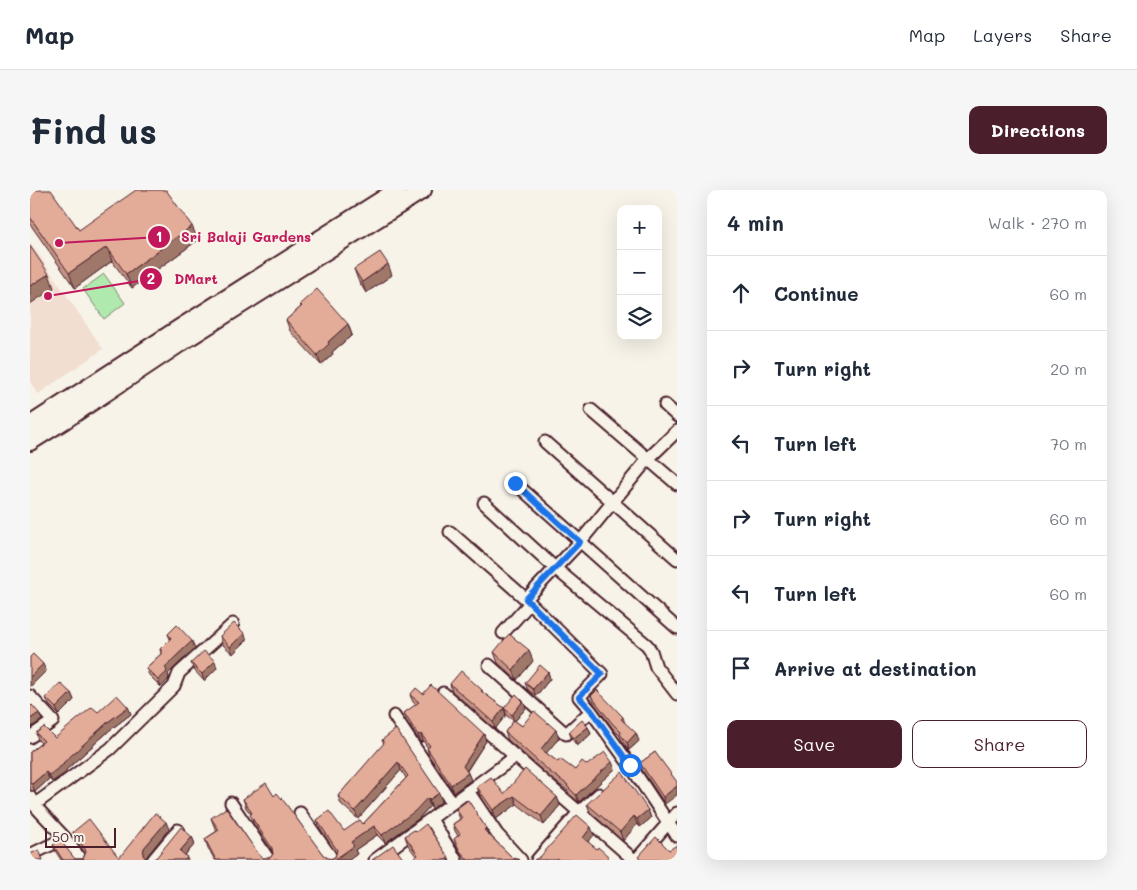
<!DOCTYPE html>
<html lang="en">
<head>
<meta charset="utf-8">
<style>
	:root { --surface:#fff; --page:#f6f6f7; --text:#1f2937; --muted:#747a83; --line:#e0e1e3; --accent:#4a1f2b }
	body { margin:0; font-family:Mali,sans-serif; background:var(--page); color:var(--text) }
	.controls { position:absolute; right:15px; top:15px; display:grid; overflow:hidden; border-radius:10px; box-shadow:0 5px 20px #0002 }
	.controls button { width:45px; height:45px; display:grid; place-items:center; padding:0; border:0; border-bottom:1px solid var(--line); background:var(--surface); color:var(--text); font:25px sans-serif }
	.scale { position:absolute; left:15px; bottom:12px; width:71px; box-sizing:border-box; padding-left:5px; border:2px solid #4a1f2b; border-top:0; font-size:14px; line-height:18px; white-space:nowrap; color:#4a1f2b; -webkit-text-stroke:4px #f7f3e8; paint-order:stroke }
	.stop { position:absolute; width:15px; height:15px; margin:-11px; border:4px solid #1a73e8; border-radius:50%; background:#fff }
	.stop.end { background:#1a73e8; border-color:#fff; box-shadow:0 1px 5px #0008 }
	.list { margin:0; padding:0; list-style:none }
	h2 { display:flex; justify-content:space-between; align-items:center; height:65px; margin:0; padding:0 20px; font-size:21px }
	h2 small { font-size:16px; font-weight:400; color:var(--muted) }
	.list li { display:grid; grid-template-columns:32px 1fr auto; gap:15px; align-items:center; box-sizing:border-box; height:75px; padding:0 20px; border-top:1px solid var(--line) }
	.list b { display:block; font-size:19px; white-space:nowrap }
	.list em { font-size:16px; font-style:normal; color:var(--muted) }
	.actions { display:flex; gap:10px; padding:15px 20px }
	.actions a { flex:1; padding:11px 0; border:1px solid var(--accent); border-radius:10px; text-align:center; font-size:18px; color:var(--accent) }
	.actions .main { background:var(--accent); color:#fff }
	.icon { flex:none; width:28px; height:28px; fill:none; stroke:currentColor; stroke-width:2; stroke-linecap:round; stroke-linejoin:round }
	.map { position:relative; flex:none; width:647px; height:670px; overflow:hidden; border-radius:10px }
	header { display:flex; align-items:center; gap:30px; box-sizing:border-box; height:70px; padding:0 25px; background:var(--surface); border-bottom:1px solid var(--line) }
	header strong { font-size:24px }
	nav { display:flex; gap:28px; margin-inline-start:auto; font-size:18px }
	.intro { display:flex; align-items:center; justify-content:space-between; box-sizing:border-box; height:120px; padding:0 30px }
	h1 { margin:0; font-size:35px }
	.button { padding:12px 22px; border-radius:10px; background:var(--accent); color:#fff; font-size:18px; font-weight:700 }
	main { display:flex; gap:30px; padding:0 30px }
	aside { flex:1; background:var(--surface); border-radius:10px; box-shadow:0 5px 20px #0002 }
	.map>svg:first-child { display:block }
</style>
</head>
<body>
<header>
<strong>Map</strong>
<nav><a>Map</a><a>Layers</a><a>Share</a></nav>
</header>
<div class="intro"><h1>Find us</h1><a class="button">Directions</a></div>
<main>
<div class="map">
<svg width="647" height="670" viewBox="0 0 647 670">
	<rect width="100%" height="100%" fill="#f7f3e8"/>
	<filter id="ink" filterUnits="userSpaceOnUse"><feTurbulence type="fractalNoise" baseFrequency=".02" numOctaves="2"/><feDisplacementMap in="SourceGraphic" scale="10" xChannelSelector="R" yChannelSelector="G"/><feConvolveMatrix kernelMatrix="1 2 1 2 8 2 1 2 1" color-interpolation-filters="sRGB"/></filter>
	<g filter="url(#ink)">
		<path fill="#f1ded0" d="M0 52 73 159 8 204 0 192Z"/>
		<path fill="#b0e9ae" stroke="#7d846c" d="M74 84 95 113 74 129 53 99Z"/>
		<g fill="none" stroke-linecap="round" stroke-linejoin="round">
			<defs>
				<path id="minor" d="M635 215 647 226
					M561 220 647 294
					M515 252 647 369
					M485 293 647 438
					M454 313 525 378 617 455 621 461 626 477 647 504
					M420 342 496 409 572 484 549 507 561 521
					M496 409 550 352 618 269 647 241
					M473 443 500 413
					M459 475 536 544 561 521 600 575 647 646
					M413 503 604 670
					M0 506 23 531 0 547
					M364 526 422 613
					M438 601 467 644 491 670
					M0 607 4 615 35 648 51 670
					M201 613 239 670
					M4 615 80 559 144 496 149 483 203 434
					M270 623 303 670
					M401 629 426 670
					M0 665 35 648
					M123 670 148 640
					M345 670 486 566
					M507 670 549 622 569 604
					M606 670 647 623"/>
				<path id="highway" d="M0 235 148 139 367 0
					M0 252 35 230 155 150 393 0"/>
			</defs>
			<use href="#minor" stroke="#4a1f2b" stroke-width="15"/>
			<use href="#highway" stroke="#4a1f2b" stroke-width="20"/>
			<use href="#minor" stroke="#f7f3e8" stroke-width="11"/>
			<use href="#highway" stroke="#f7f3e8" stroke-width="16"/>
		</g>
		<path fill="#c39484" stroke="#4a1f2b" d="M0 0 49 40 168 50 102 98 82 71 45 98 0 34Z
			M324 79 362 85 336 103 328 90Z
			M270 114 318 134 322 145 302 162 303 164 291 175 260 141 256 130 271 117Z
			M214 443 217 450 203 464 192 454 190 446Z
			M138 444 165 458 144 478 138 484 139 487 138 490 131 497 119 485 116 478 131 464 130 459 140 449Z
			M464 462 503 471 487 490 468 473Z
			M161 473 187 478 174 491 164 480Z
			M518 482 520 489 506 506 498 500 495 493Z
			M420 494 452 500 453 503 474 518 476 525 465 539 422 501Z
			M41 503 44 510 29 525 19 515 16 508Z
			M393 504 456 551 437 581 441 590 424 602 399 566 397 558H398L393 551 391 553 376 530 374 523 386 515 383 512 380 505Z
			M561 506 593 527 595 534 609 551 599 560 592 551 590 546 584 540 564 513Z
			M98 517 101 524 80 540 36 580 37 582 22 592 19 589 5 602 0 600V562L11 553 8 550 6 543 25 548 68 522Z
			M474 518H496L485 531 492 536 526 540 529 548 516 563 528 572 545 580 557 575 585 579 549 612 539 604 538 601 522 589 478 550 475 542 484 531 477 526Z
			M558 537 561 544 547 556 542 549 539 542Z
			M352 550 412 611 402 619 400 616 388 629 355 653 347 645 325 660 327 664 319 670H185L178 658 175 649 187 641 184 636 181 628 233 668H240L243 664V662L223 633 221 624 216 618 213 609 244 606 294 666 300 669 305 667 306 663 290 638 287 630 314 641 333 634 376 588 371 580 328 629 311 614 308 606 354 554Z
			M625 562 635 614 612 580 610 573Z
			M447 597 474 604 527 607 530 615 514 635 487 614 466 629 450 605Z
			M557 614 618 620 621 628 610 637 607 634 593 651 560 622Z
			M426 619 458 644 483 668 490 670H435L427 657 424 649 428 646 425 641 423 634 430 629Z
			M139 639 117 666 116 669 122 670 162 647 165 654 155 665 158 670H31L26 662 23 655 45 669H53L55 663 45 649 43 642 89 668Z
			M386 642 419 668V670H381L386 666 378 655 375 646Z"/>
		<path fill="#9f786b" stroke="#4a1f2b" d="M162 36 168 50 102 98 96 84Z
			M77 57 82 71 45 98 39 83Z
			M358 74 362 85 336 103 332 92Z
			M19 84 24 98 0 114V96Z
			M318 134 322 145 302 162 303 164 291 175 287 165 298 152Z
			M214 443 217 450 203 464 200 457Z
			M162 451 165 458 144 478 138 484 139 487 138 490 131 497 128 490 135 478 141 471Z
			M499 460 503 471 487 490 483 480Z
			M185 471 187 478 174 491 172 484Z
			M13 474 16 481 0 497V487Z
			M518 482 520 489 506 506 503 499Z
			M41 503 44 510 29 525 26 518Z
			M493 511 496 518 484 532 482 525Z
			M98 517 101 524 80 540 36 580 37 582 22 592 19 585 78 532Z
			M474 518 476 525 465 539 463 532Z
			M9 523 12 530 0 538V529Z
			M558 537 561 544 547 556 544 548Z
			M526 540 529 548 514 566 511 559Z
			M606 543 609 551 599 560 597 553Z
			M391 544 393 551 391 553 388 545Z
			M454 544 456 551 435 583 433 576Z
			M368 572 371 580 328 629 325 621Z
			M582 572 585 579 549 612 546 605Z
			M16 582 19 589 5 602 2 594Z
			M438 583 441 590 424 602 421 595Z
			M647 596V605L635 614 633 607Z
			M409 603 412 611 402 619 399 610Z
			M484 606 487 614 466 629 463 620Z
			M527 607 530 615 514 635 511 626Z
			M397 608 400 616 388 629 355 653 352 645Z
			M618 620 621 628 610 637 607 629Z
			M604 626 607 634 593 651 590 642Z
			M136 632 139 639 117 666 116 670 113 665 114 658Z
			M344 636 347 645 325 660 327 664 319 670H304L321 652Z
			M561 637 564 645 556 655 553 648Z
			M162 647 165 654 152 668 150 661Z"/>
		<path fill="#e3ac99" stroke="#4a1f2b" d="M0 0H21L49 40 106 0H136L162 36 96 84 77 57 39 83 0 27Z
			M0 56 19 84 0 96Z
			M350 62 358 74 332 92 324 79Z
			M287 99 318 134 298 152 299 154 287 165 256 130 272 116 270 114Z
			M204 433 214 443 200 457 190 446Z
			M147 435 162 451 141 471 135 478 137 480 136 483 128 490 116 478 133 462 130 459 141 448 138 444Z
			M479 444 499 460 483 480 464 462Z
			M174 461 185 471 172 484 161 473Z
			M3 464 13 474 0 487V467Z
			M510 475 518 482 503 499 495 493Z
			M431 481 452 500 451 501 474 518 463 532 420 494Z
			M30 493 41 503 26 518 16 508Z
			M401 495 454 544 433 576 438 583 421 595 397 558 400 556 391 544 388 545 374 523 389 512 380 505 386 498 393 504Z
			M567 500 593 527 591 529 606 543 597 553 590 544 591 542 582 533 561 506Z
			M486 504 493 511 482 525 474 518Z
			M87 505 98 517 78 532 33 573 34 574 19 585 16 582 2 594 0 593V562L14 551 6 543 14 537 25 548 62 517 68 522Z
			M2 515 9 523 0 529V517Z
			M504 521 526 540 511 559 528 572 530 569 545 580 552 571 557 575 575 562 582 572 546 605 537 596 538 595 520 582 475 542 484 530 492 536Z
			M552 530 558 537 544 548 539 542Z
			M366 539 409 603 399 610 397 608 385 621 352 645 344 636 321 652 324 656 304 670H186L175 649 189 640 181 628 196 618 230 666 233 668H240L243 664 242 658 220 625 222 623 213 609 236 593 244 606 247 603 256 614 294 666 300 669 305 667 307 660 287 630 299 621 314 641 330 630 333 634 378 586 368 572 325 621 308 606 354 553 352 550Z
			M625 562 647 592V596L633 607 610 573Z
			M495 579 527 607 511 626 484 606 463 620 447 597 461 587 474 604Z
			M592 582 618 620 607 629 604 626 590 642 557 614Z
			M438 610 456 638 454 640 483 668 490 670H438L430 661 424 649 430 644 423 634 432 628 426 619Z
			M125 623 136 632 114 658 113 665 116 669 122 670 126 668 151 637 162 647 150 661 157 667 155 670H32H33L23 655 30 650 45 669H53L56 662 55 659 43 642 59 629 89 668Z
			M547 625 561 637 553 648 567 659 568 657 579 667 576 670H530L528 669 527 670H504L510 667Z
			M396 634 419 668 415 670H381L388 665 375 646 384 640 386 642Z
			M626 647 639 660 647 655V670H611L608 667Z
			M363 655 374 670H342Z
			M9 660 13 670H0V664Z"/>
	</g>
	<g fill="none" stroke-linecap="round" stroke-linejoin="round" filter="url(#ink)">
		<path stroke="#1a73e8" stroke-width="6" d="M485 293 550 352 496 409 572 484 549 507 561 520 600 575"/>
	</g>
	<path fill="none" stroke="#c2185b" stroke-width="2" d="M29 53L129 47M18 106L121 89"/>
	<g fill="#c2185b" stroke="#f7f3e8" stroke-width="2">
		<circle cx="29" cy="53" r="5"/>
		<circle cx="18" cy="106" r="5"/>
		<circle cx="129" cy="47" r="12"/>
		<circle cx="121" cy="89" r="12"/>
	</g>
	<g font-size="15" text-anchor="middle" font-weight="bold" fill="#fff">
		<text x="129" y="52">1</text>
		<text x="121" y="94">2</text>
	</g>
	<g font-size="14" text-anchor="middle" font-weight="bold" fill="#c2185b" stroke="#f7f3e8" stroke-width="4.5" stroke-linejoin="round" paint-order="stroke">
		<text x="216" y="52">Sri Balaji Gardens</text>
		<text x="166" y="94">DMart</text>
	</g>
</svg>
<div class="controls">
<button>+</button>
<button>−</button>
<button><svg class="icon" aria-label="layers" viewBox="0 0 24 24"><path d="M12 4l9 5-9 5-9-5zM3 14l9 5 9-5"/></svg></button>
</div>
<div class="scale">50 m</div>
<div class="stop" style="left:600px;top:575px"></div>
<div class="stop end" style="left:485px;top:293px"></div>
</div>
<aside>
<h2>4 min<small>Walk · 270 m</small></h2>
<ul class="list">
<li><svg class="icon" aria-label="ahead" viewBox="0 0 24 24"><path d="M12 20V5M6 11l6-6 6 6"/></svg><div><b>Continue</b></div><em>60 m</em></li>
<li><svg class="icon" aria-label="right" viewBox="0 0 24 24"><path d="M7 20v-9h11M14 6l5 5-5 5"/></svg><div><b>Turn right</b></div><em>20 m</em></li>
<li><svg class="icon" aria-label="left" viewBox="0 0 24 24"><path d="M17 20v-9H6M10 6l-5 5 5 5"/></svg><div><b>Turn left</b></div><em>70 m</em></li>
<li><svg class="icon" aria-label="right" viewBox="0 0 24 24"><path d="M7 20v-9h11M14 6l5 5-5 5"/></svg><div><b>Turn right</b></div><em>60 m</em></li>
<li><svg class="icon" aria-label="left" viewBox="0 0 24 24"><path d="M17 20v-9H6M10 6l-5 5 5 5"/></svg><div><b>Turn left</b></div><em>60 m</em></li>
<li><svg class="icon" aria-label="arrive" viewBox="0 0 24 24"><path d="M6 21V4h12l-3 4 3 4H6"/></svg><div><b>Arrive at destination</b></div></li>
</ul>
<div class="actions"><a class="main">Save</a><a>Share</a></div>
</aside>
</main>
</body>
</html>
